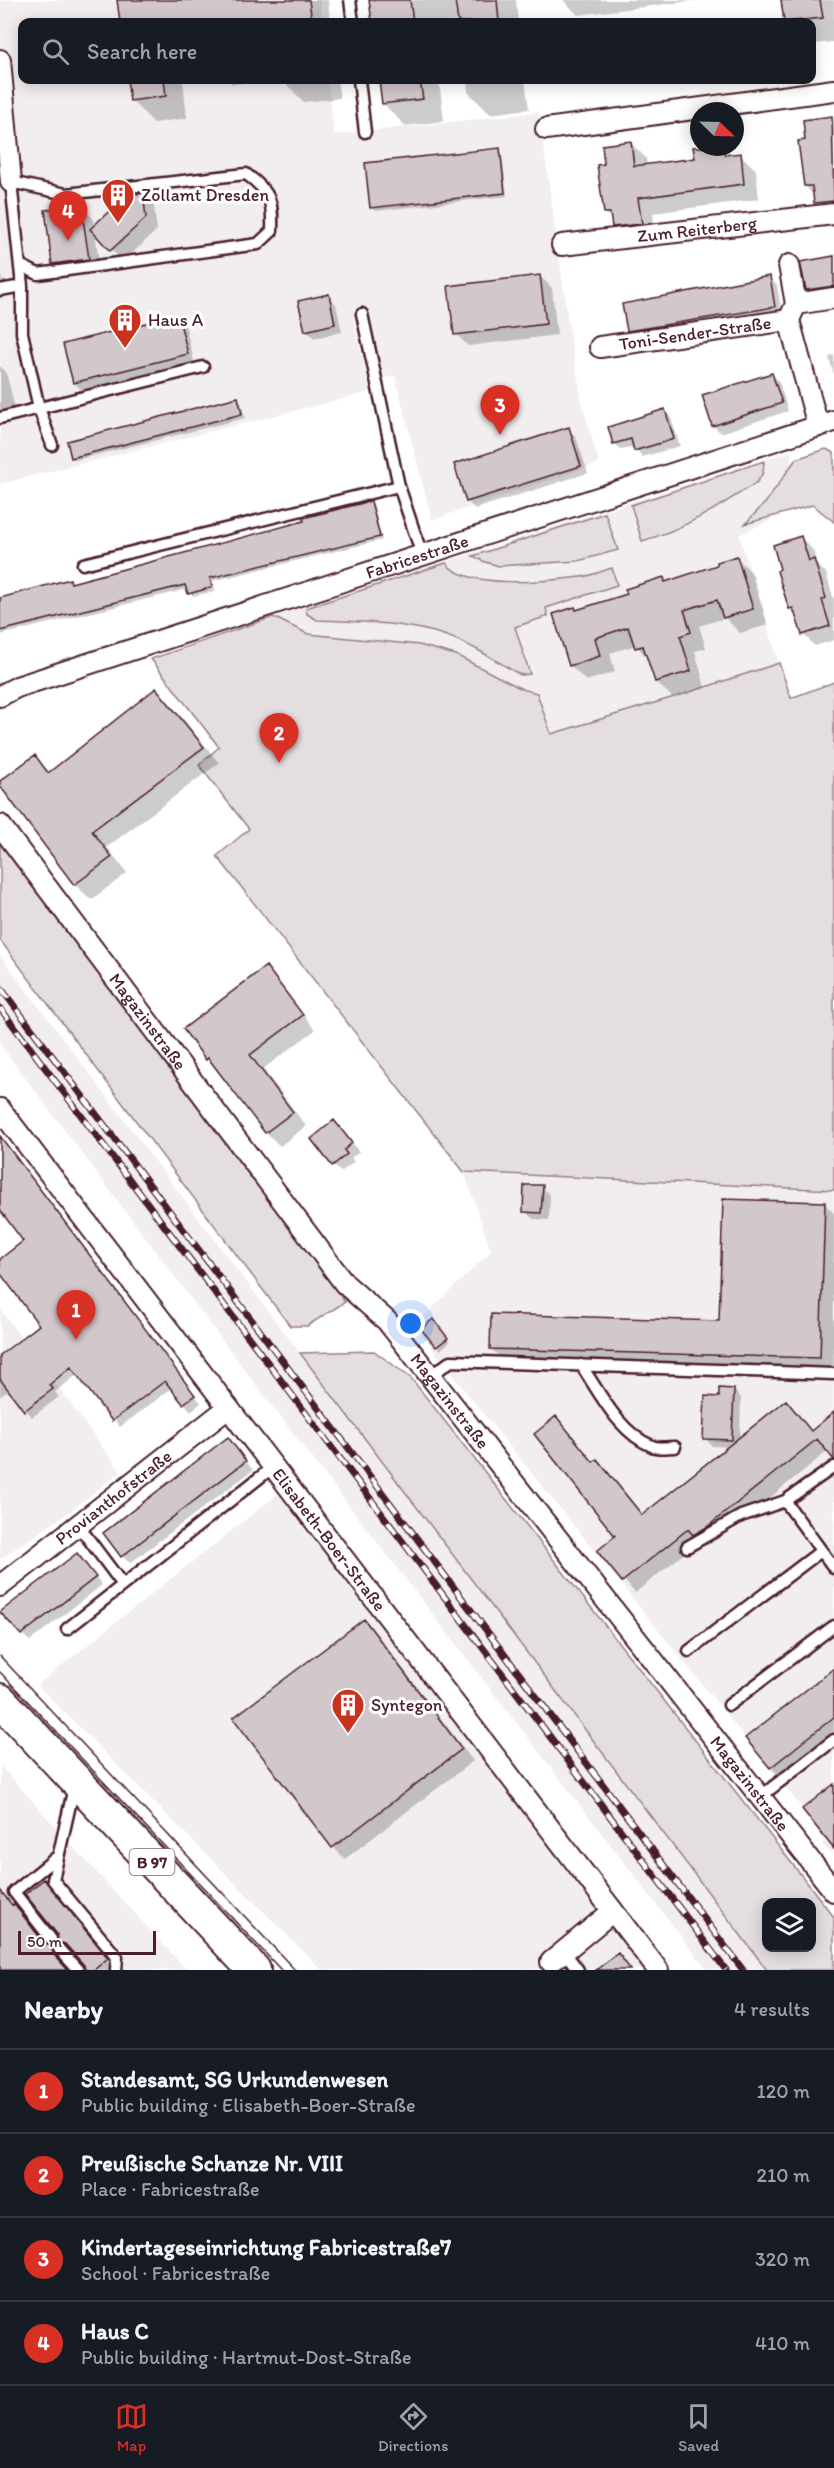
<!DOCTYPE html>
<html lang="en">
<head>
<meta charset="utf-8">
<style>
	:root { --surface:#171b24; --page:#20242c; --text:#f1f3f6; --muted:#9ea1a6; --line:#363941; --accent:#d93025 }
	body { margin:0; font-family:Itim,sans-serif; background:var(--page); color:var(--text) }
	.controls { position:absolute; right:18px; bottom:18px; display:grid; overflow:hidden; border-radius:12px; box-shadow:0 3px 15px #0003 }
	.controls button { width:54px; height:54px; display:grid; place-items:center; padding:0; border:0; border-bottom:2px solid var(--line); background:var(--surface); color:var(--text); font:30px sans-serif }
	.compass { position:absolute; left:690px; top:102px; width:54px; height:54px; border-radius:50%; background:var(--surface); box-shadow:0 3px 15px #0003; rotate:113deg }
	.scale { position:absolute; left:18px; bottom:15px; width:138px; box-sizing:border-box; padding-left:6px; border:3px solid #4a1f2b; border-top:0; font-size:16px; line-height:21px; white-space:nowrap; color:#4a1f2b; -webkit-text-stroke:4px #fff; paint-order:stroke }
	.you { position:absolute; left:411px; top:1324px; width:21px; height:21px; margin:-15px; border:4px solid #fff; border-radius:50%; background:#1a73e8; box-shadow:0 0 0 9px #1a73e833 }
	.badge { display:grid; place-items:center; width:39px; height:39px; border-radius:50%; background:var(--accent); color:#fff; font-size:20px; font-weight:700 }
	.pin { position:absolute; translate:-50% -50px; filter:drop-shadow(0 2px 3px #0008) }
	.pin::after { content:''; position:absolute; top:32px; width:21px; height:18px; background:inherit; clip-path:polygon(0 0,100% 0,50% 100%) }
	.list { margin:0; padding:0; list-style:none }
	h2 { display:flex; justify-content:space-between; align-items:center; height:78px; margin:0; padding:0 24px; font-size:26px }
	h2 small { font-size:20px; font-weight:400; color:var(--muted) }
	.list li { display:grid; grid-template-columns:39px 1fr auto; gap:18px; align-items:center; box-sizing:border-box; height:84px; padding:0 24px; border-top:2px solid var(--line) }
	.list b { display:block; font-size:22px; white-space:nowrap }
	.list p { margin:0; font-size:20px; white-space:nowrap; color:var(--muted) }
	.list em { font-size:20px; font-style:normal; color:var(--muted) }
	.icon { flex:none; width:33px; height:33px; fill:none; stroke:currentColor; stroke-width:2; stroke-linecap:round; stroke-linejoin:round }
	.map { position:relative; flex:none; width:834px; height:1970px; overflow:hidden }
	.search { position:absolute; background:var(--surface); box-shadow:0 3px 15px #0003; left:18px; right:18px; top:18px; height:66px; display:flex; align-items:center; gap:15px; box-sizing:border-box; padding:0 21px; border-radius:12px; color:var(--muted); font-size:22px }
	.sheet { height:414px; background:var(--surface) }
	nav { display:flex; justify-content:space-around; align-items:center; box-sizing:border-box; height:84px; border-top:2px solid var(--line); background:var(--surface); font-size:16px; color:var(--muted) }
	nav a { display:grid; justify-items:center; gap:3px }
	nav .on { color:var(--accent) }
	.map>svg:first-child { display:block }
</style>
</head>
<body>
<div class="map">
<svg width="834" height="1970" viewBox="0 0 834 1970">
	<rect width="100%" height="100%" fill="#fff"/>
	<filter id="ink" filterUnits="userSpaceOnUse"><feTurbulence type="fractalNoise" baseFrequency=".0167" numOctaves="2"/><feDisplacementMap in="SourceGraphic" scale="12" xChannelSelector="R" yChannelSelector="G"/><feConvolveMatrix kernelMatrix="1 2 1 2 8 2 1 2 1" color-interpolation-filters="sRGB"/></filter>
	<g filter="url(#ink)">
		<path fill="#f2eeef" d="M0 0H320L322 22H22V80H328L334 135 539 112 570 335 583 407 599 463 432 520 395 376 384 378 369 313 353 317 370 392 0 484Z
			M791 451V464L777 517 739 535 779 663 681 695 550 734 536 693 522 689 456 655 419 645 308 634 273 617Z
			M0 955 300 1353 767 1970H707L259 1389 0 1044Z
			M464 1172 834 1190V1849L830 1853 822 1844 827 1839 449 1371 415 1325 491 1251Z
			M0 1309 121 1472 61 1518 0 1559Z
			M288 1486 659 1970H322L37 1685Z
			M0 1765 78 1852 187 1970H0Z"/>
		<path fill="#e5dee0" stroke="#987e86" stroke-width="1.5" fill-rule="evenodd" d="M826 449 834 453V522L813 505 745 524 766 502 796 459Z
			M764 461 763 473 757 482C720 506 685 529 642 541L631 505Z
			M605 513 618 550 578 561 499 566 485 562 473 556Z
			M446 563C466 590 549 581 580 577 591 576 602 571 612 568L617 585 546 608 548 616 515 627 530 674 521 675C502 665 484 652 464 643 420 622 365 622 317 620L307 614 306 608Z
			M273 617 308 634 419 645 456 655 522 689 537 693 551 734 681 695 779 663 791 698 834 682V1190L464 1172 217 856 249 829 199 765 219 747 151 659Z
			M0 841 345 1302 307 1326H290L0 940Z
			M374 1351 411 1378 834 1917V1970H767L300 1353ZM766 1902H812V1948H766Z"/>
		<path fill="#0003" d="M118 0H328L330 22H121Z
			M370 0H516L518 22H373Z
			M563 0H698L578 15Z
			M783 0H834V42L812 44V22H786Z
			M129 80H183L187 118 154 123 132 101Z
			M228 80H276L233 84Z
			M282 80H337L340 98 304 102Z
			M380 80H439L444 121 405 126 383 103Z
			M467 80H525L529 109 490 114 468 92Z
			M831 117 834 120V218H831L815 203 814 195 805 186 807 141Z
			M631 143 646 158 647 166 697 159 709 147H725L733 155 740 154 756 170 759 199 653 213 656 239 629 242 613 227 612 220 605 213 606 165Z
			M499 149 502 153 507 196 375 211 371 207Z
			M143 195 154 206 157 230 123 262 95 232 100 270 66 275 54 263 81 206 93 218 94 227Z
			M834 258V294L815 297 807 290Z
			M0 265 3 290H0Z
			M540 276 552 288 557 335 468 346 456 334Z
			M769 278 777 285 782 314 636 338 628 330Z
			M328 296 336 304 342 332 314 338 306 330Z
			M177 316 185 324 194 362 82 390 74 383Z
			M834 355V375L829 357Z
			M0 366 6 372 15 408 0 412Z
			M772 374 779 382 788 411 721 433 713 425Z
			M238 399 241 402 245 418 76 460 72 457Z
			M664 411 671 418 680 446 642 457 635 446 621 450 614 443Z
			M568 429 576 437 588 473 475 509 468 502 456 465Z
			M371 502 374 506 382 540 212 581 215 591 193 596 188 589 0 635V599L70 581 73 584Z
			M801 538 813 550 817 565 826 573 834 600V640L815 646 803 634 797 615 790 609Z
			M736 557 752 573 768 625 740 633 725 618 699 626 706 648 695 651 705 687 672 697 656 682 650 661 636 645 610 653 615 672 586 681 570 665 577 611 629 595 664 579 668 583 719 566Z
			M156 690 172 705 219 763 107 847 127 873 91 900 75 884 0 783 35 757 51 773Z
			M265 968 279 982 315 1030 263 1069 306 1126 280 1146 266 1132 222 1073 207 1059Z
			M342 1130 359 1152 351 1158 354 1162 341 1172 333 1165Z
			M0 1136 201 1403 191 1411 172 1388 120 1427 78 1374 55 1392 59 1397 32 1417 9 1389 0 1397V1357L41 1326 0 1271V1261L26 1241 0 1207Z
			M542 1187 550 1195 549 1220 533 1219 525 1211Z
			M824 1203 834 1213V1372L506 1363 491 1349 721 1322Z
			M436 1325 450 1342 440 1350 423 1329Z
			M734 1390 741 1398 740 1439 786 1402 812 1432 834 1414V1458L828 1451 718 1539 706 1546 701 1540 635 1593 599 1551 618 1537 556 1418 594 1463 597 1461 609 1472 644 1516 731 1447 712 1446 705 1438 720 1398Z
			M228 1439 253 1470 130 1563 122 1556Z
			M85 1563 102 1585 30 1641 22 1634Z
			M364 1621 376 1633 473 1761 345 1859 333 1847Z
			M834 1670V1738L782 1779 771 1767Z
			M44 1881 55 1892 118 1970H86L85 1965 76 1954 71 1952 59 1941Z
			M0 1890 47 1946 63 1959 67 1970H4L0 1965Z"/>
		<path fill="#d2c7cb" stroke="#4a1f2b" stroke-width="1.5" d="M117 0H309L312 22H120Z
			M369 0H410L413 22H372Z
			M455 0H497L499 22H458Z
			M781 0H820L823 18 784 22Z
			M127 80H164L166 96 130 101Z
			M379 80H420L423 99 382 104Z
			M832 116 834 201 814 203 812 186H804L798 141 805 140 803 120Z
			M631 141 634 166 695 158 693 147H724L725 155 741 153 744 184 638 198 642 224 612 227 610 213H604L597 165 604 164 602 145Z
			M500 148 505 193 370 208 365 163Z
			M143 193 146 218 110 251 90 229 120 201V196Z
			M81 205 89 259 52 264 45 210Z
			M834 256V286L806 290 800 262Z
			M540 275 546 324 454 335 448 286Z
			M770 276 775 307 627 331 622 304Z
			M329 294 335 324 305 331 298 301Z
			M178 315 188 354 73 383 63 344Z
			M772 373 782 403 712 426 702 395Z
			M238 397 242 414 71 458 67 441Z
			M665 409 674 439 634 451 631 439 613 444 608 427Z
			M569 427 581 466 466 502 454 464Z
			M371 501 380 537 210 578 213 587 188 594 185 585 0 631V598L70 579 71 583 304 521 303 518Z
			M801 536 809 561 814 559 826 598 822 600 830 626 802 635 793 608 789 609 777 571 780 569 773 545Z
			M737 556 753 609 723 618 717 600 684 610 691 632 680 636 691 671 655 682 643 646 635 648 628 627 595 638 600 656 569 666 553 614 575 607 576 610 627 594 625 589 664 577 665 582 717 565V562Z
			M156 688 204 747 92 831 112 857 74 885 0 786V781L35 755 48 773Z
			M266 966 303 1015 250 1055 293 1112 265 1133 208 1058 206 1060 183 1029Z
			M334 1120 352 1143 344 1150 347 1154 332 1166 311 1139Z
			M0 1136 195 1395 183 1404 165 1381 112 1421 71 1367 49 1385 53 1389 24 1411 0 1379V1355L39 1325 0 1273V1259L23 1241 0 1210Z
			M524 1185H543L541 1213 523 1212Z
			M723 1199 825 1202 820 1358 490 1349 491 1314 719 1321Z
			M433 1319 448 1338 436 1347 421 1329Z
			M719 1388 734 1389 732 1440 703 1439 705 1396 719 1397Z
			M786 1400 811 1431 834 1412V1460L817 1439 707 1527 693 1535 688 1529 622 1582 597 1551 615 1536 534 1434 556 1416 593 1462 597 1459 642 1515Z
			M228 1437 246 1461 121 1557 103 1533Z
			M77 1553 96 1577 21 1635 0 1612Z
			M364 1619 462 1749 332 1848 233 1718Z
			M834 1668V1717L770 1768 745 1738Z
			M834 1784V1849L802 1809Z
			M44 1879 108 1958 94 1970H85L84 1965 65 1944 58 1942 57 1934 25 1894Z
			M0 1890 12 1905 14 1904 45 1944 52 1946 53 1954 68 1970H0Z
			M618 1953 631 1970H596Z"/>
		<g fill="none" stroke-linecap="round" stroke-linejoin="round">
			<defs>
				<path id="service" d="M350 0 353 22
					M359 80 365 132
					M20 265 38 274 258 244 272 231C273 201 271 192 246 174L66 194 11 182 22 286V333L39 408 52 445
					M0 290 22 286
					M362 314 399 486 422 555
					M0 418 203 367
					M83 564 399 486
					M581 1365C600 1393 619 1433 652 1446 658 1449 668 1447 675 1447
					M430 1376 451 1361 834 1374
					M785 1501 834 1568
					M78 1525 123 1585
					M687 1547 741 1516 785 1501 834 1467
					M67 1629 273 1467
					M689 1651 821 1551
					M729 1705 834 1626
					M74 1787 53 1880 117 1957 116 1970
					M760 1797 834 1740
					M51 1939 14 1892 58 1856
					M59 1949 78 1970
					M564 1951 578 1970"/>
				<g id="minor">
					<path d="M0 60 11 182"/>
					<path d="M546 129 834 90"/>
					<path id="s1" d="M562 245 834 214"/>
					<path d="M789 265 796 304 789 320 818 426"/>
					<path d="M796 304 834 298"/>
					<path id="s2" d="M600 347 789 320"/>
					<path id="s3" d="M0 696 17 687 834 421"/>
					<path id="s4" d="M0 825 345 1284 387 1321 834 1891"/>
					<path id="s5" d="M0 1109 658 1970"/>
					<path id="s6" d="M0 1586 228 1408"/>
					<path d="M551 1962 613 1911"/>
				</g>
				<path id="primary" d="M0 1700 254 1970"/>
			</defs>
			<use href="#service" stroke="#4a1f2b" stroke-width="15"/>
			<use href="#minor" stroke="#4a1f2b" stroke-width="24"/>
			<use href="#primary" stroke="#4a1f2b" stroke-width="36"/>
			<use href="#service" stroke="#fff" stroke-width="10"/>
			<use href="#minor" stroke="#fff" stroke-width="20"/>
			<use href="#primary" stroke="#fff" stroke-width="32"/>
			<path stroke="#4a1f2b" stroke-width="1.5" d="M0 1656 295 1970
				M0 1672 281 1970"/>
			<defs>
				<path id="rail" d="M0 987 743 1970
					M0 1008 726 1970"/>
			</defs>
			<use href="#rail" stroke="#4a1f2b" stroke-width="7"/>
			<use href="#rail" stroke="#fff" stroke-width="4.5" stroke-dasharray="14" stroke-linecap="butt"/>
		</g>
	</g>
	<defs>
		<symbol id="building-pin" viewBox="-11 -11 22 30"><path d="M0 17L-7.5 6A9.5 9.5 0 1 1 7.5 6Z" fill="#c8321e" stroke="#fff"/><path d="M-4-6H4V6H1V3H-1V6H-4ZM-2.5-4.3h1.7v1.8h-1.7ZM.8-4.3h1.7v1.8H.8ZM-2.5-1h1.7V.8h-1.7ZM.8-1h1.7V.8H.8Z" fill="#fff"/></symbol>
	</defs>
	<g fill-rule="evenodd">
		<use href="#building-pin" x="99" y="176" width="38" height="52"/>
		<use href="#building-pin" x="106" y="301" width="38" height="52"/>
		<use href="#building-pin" x="329" y="1686" width="38" height="52"/>
	</g>
	<g text-anchor="middle" stroke-width="6" stroke-linejoin="round" paint-order="stroke">
		<rect fill="#fff" stroke="#80626b" stroke-width="1.5" x="129.5" y="1849" width="45" height="26" rx="4.5"/>
		<g font-size="16" font-weight="bold" fill="#4a1f2b">
			<text x="152" y="1868">B 97</text>
		</g>
		<g font-size="18" fill="#4a1f2b" stroke="#fff" text-anchor="start">
			<text x="141" y="201">Zollamt Dresden</text>
			<text x="148" y="326">Haus A</text>
			<text x="371" y="1711">Syntegon</text>
		</g>
		<g font-size="18" fill="#4a1f2b" stroke="#fff">
			<text dy="6" stroke="none"><textPath href="#s1" startOffset="136">Zum Reiterberg</textPath></text>
			<text dy="6" stroke="none"><textPath href="#s2" startOffset="96">Toni-Sender-Straße</textPath></text>
			<text dy="6" stroke="none"><textPath href="#s3" startOffset="440">Fabricestraße</textPath></text>
			<text dy="6" stroke="none"><textPath href="#s4" startOffset="246">Magazinstraße</textPath></text>
			<text dy="6" stroke="none"><textPath href="#s4" startOffset="732">Magazinstraße</textPath></text>
			<text dy="6" stroke="none"><textPath href="#s6" startOffset="144">Provianthofstraße</textPath></text>
			<text dy="6" stroke="none"><textPath href="#s5" startOffset="542">Elisabeth-Boer-Straße</textPath></text>
			<text dy="6" stroke="none"><textPath href="#s4" startOffset="1218">Magazinstraße</textPath></text>
		</g>
	</g>
</svg>
<div class="controls">
<button><svg class="icon" aria-label="layers" viewBox="0 0 24 24"><path d="M12 4l9 5-9 5-9-5zM3 14l9 5 9-5"/></svg></button>
</div>
<svg class="compass" viewBox="-18 -18 36 36"><path d="M0-13l5 13h-10z" fill="#e53935"/><path d="M0 13l5-13h-10z" fill="#9ea1a6"/></svg>
<div class="scale">50 m</div>
<div class="you"></div>
<div class="pin badge" style="left:76px;top:1340px">1</div>
<div class="pin badge" style="left:279px;top:763px">2</div>
<div class="pin badge" style="left:500px;top:435px">3</div>
<div class="pin badge" style="left:68px;top:241px">4</div>
<div class="search"><svg class="icon" aria-label="search" viewBox="0 0 24 24"><circle cx="10" cy="10" r="6"/><path d="M15 15l6 6"/></svg>Search here</div>
</div>
<section class="sheet">
<h2>Nearby<small>4 results</small></h2>
<ul class="list">
<li><span class="badge">1</span><div><b>Standesamt, SG Urkundenwesen</b><p>Public building · Elisabeth-Boer-Straße</p></div><em>120 m</em></li>
<li><span class="badge">2</span><div><b>Preußische Schanze Nr. VIII</b><p>Place · Fabricestraße</p></div><em>210 m</em></li>
<li><span class="badge">3</span><div><b>Kindertageseinrichtung Fabricestraße7</b><p>School · Fabricestraße</p></div><em>320 m</em></li>
<li><span class="badge">4</span><div><b>Haus C</b><p>Public building · Hartmut-Dost-Straße</p></div><em>410 m</em></li>
</ul>
</section>
<nav>
<a class="on"><svg class="icon" aria-label="map" viewBox="0 0 24 24"><path d="M3 6l6-2 6 2 6-2v14l-6 2-6-2-6 2zM9 4v14M15 6v14"/></svg>Map</a>
<a><svg class="icon" aria-label="directions" viewBox="0 0 24 24"><path d="M12 3l9 9-9 9-9-9zM9 14v-3h6M13 9l2 2-2 2"/></svg>Directions</a>
<a><svg class="icon" aria-label="saved" viewBox="0 0 24 24"><path d="M7 4h10v16l-5-4-5 4z"/></svg>Saved</a>
</nav>
</body>
</html>
